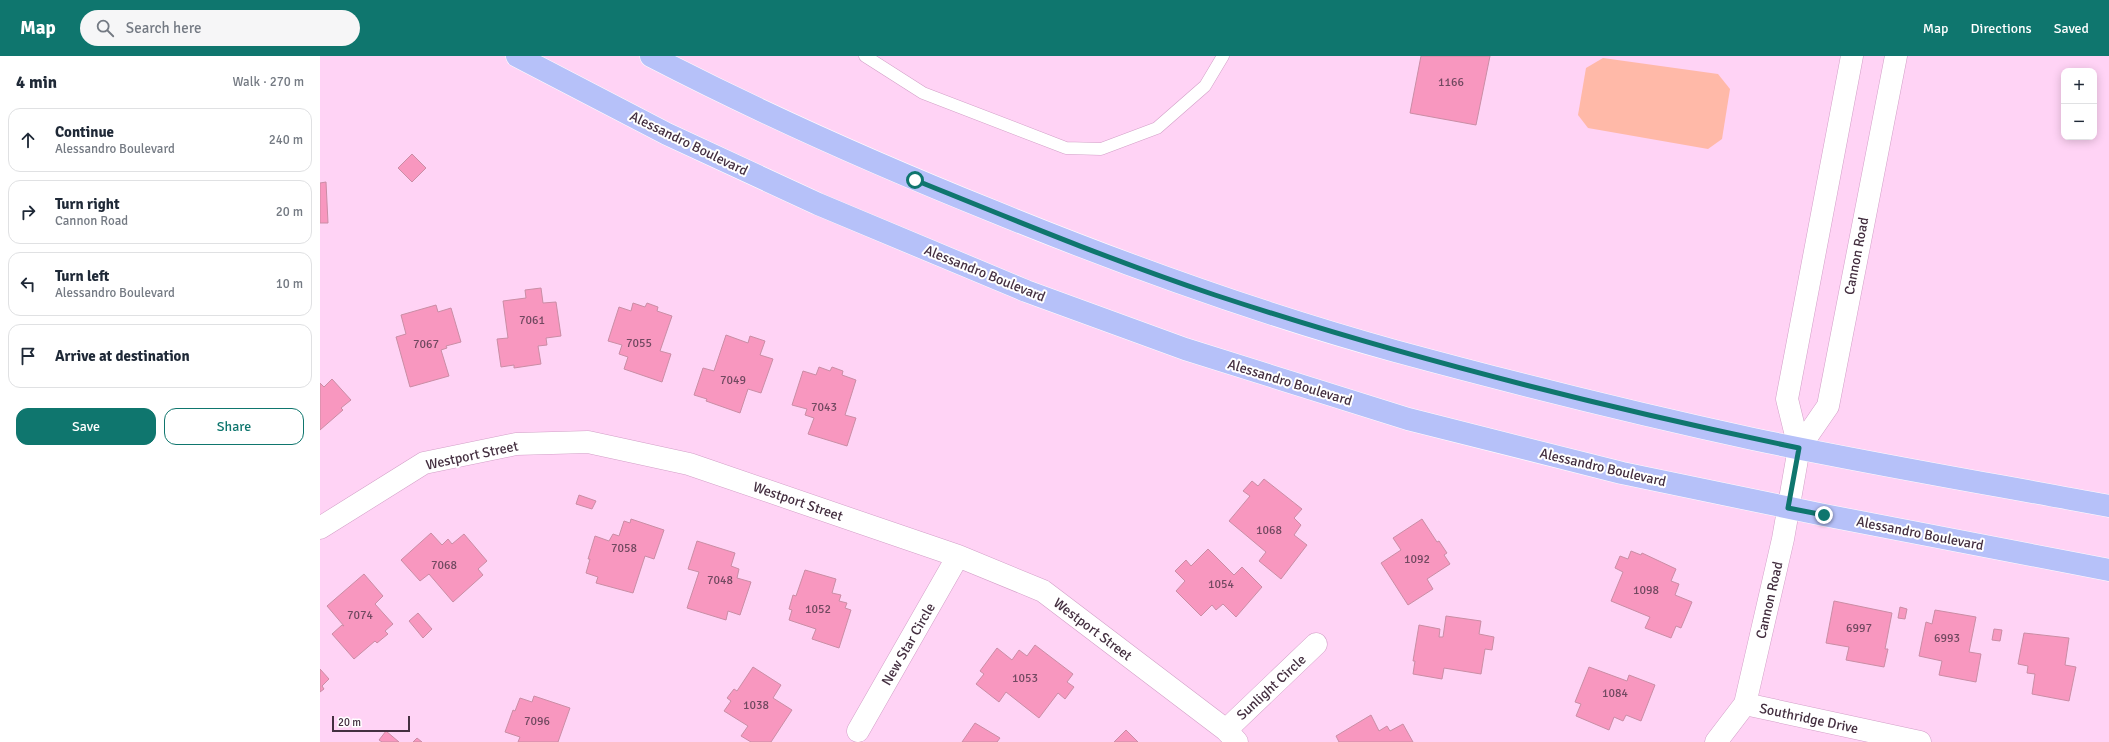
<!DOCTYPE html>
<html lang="en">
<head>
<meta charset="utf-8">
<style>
	:root { --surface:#fff; --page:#f6f6f7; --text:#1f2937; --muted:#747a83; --line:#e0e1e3; --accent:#0f766e }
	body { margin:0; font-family:Signika,sans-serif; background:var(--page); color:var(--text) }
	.controls { position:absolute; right:12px; top:12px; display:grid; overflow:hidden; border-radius:8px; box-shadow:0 2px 10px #0003 }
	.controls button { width:36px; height:36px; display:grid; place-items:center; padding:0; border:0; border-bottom:1px solid var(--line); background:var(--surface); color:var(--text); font:20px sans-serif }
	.scale { position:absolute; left:12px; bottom:10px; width:78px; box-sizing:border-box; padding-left:4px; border:2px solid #442f40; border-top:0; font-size:11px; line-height:14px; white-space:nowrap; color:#442f40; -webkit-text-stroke:3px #fff; paint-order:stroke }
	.stop { position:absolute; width:12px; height:12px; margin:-9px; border:3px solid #0f766e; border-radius:50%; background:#fff }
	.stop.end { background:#0f766e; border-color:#fff; box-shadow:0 1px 4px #0008 }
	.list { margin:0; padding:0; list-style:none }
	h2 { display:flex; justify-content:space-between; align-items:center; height:52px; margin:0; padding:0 16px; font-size:17px }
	h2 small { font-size:13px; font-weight:400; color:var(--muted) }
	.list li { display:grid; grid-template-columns:26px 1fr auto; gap:12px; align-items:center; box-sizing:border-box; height:64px; margin:0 8px 8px; padding:0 8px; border:1px solid var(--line); border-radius:12px }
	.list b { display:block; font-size:15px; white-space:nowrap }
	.list p { margin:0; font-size:13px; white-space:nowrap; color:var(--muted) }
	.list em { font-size:13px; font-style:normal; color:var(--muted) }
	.actions { display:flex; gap:8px; padding:12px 16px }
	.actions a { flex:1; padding:9px 0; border:1px solid var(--accent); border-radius:12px; text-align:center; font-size:14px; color:var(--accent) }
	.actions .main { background:var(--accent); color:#fff }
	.icon { flex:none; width:22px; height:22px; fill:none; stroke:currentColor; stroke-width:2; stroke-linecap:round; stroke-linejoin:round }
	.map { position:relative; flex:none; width:1789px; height:686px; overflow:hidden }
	header { display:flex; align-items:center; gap:24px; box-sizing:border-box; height:56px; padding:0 20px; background:var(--accent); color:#fff }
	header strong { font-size:19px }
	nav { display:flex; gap:22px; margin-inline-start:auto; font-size:14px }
	.search { width:280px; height:36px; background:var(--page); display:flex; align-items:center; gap:10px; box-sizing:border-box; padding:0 14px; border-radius:22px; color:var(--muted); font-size:15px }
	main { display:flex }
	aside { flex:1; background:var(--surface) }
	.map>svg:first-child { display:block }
</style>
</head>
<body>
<header>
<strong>Map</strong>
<div class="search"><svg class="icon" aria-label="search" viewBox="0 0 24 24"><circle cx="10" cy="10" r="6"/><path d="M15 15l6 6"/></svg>Search here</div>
<nav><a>Map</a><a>Directions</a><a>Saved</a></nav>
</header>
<main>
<aside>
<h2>4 min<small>Walk · 270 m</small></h2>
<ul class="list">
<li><svg class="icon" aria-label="ahead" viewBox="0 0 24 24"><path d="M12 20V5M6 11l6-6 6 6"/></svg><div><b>Continue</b><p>Alessandro Boulevard</p></div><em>240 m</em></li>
<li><svg class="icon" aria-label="right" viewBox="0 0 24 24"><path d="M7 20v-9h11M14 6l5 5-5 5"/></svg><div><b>Turn right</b><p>Cannon Road</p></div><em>20 m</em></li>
<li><svg class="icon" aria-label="left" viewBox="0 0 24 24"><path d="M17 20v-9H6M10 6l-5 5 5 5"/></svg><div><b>Turn left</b><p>Alessandro Boulevard</p></div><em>10 m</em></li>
<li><svg class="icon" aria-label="arrive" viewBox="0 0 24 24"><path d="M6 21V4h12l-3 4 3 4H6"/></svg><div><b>Arrive at destination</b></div></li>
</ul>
<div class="actions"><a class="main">Save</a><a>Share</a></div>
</aside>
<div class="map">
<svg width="1789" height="686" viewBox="0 0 1789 686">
	<rect width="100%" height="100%" fill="#ffd3f5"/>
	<path fill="#ffb9a8" d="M1283 2 1398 18 1410 33 1402 83 1388 93 1268 72 1258 59 1266 12Z"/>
	<path fill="#f897bf" stroke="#ca8da5" d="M1101 0H1170L1156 69 1090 57Z
		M92 98 106 112 92 126 78 112Z
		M6 126 8 167H0V127Z
		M221 232 223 247 236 246 241 280 226 282 227 289 218 290 221 308 194 312V309L181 311 177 283 188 282 183 245 206 242 205 234Z
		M313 247 325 251 327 247 338 251 337 255 352 260 340 295 351 298 342 326 304 313 308 301 299 298 302 289 288 285 299 251 311 255Z
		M116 249 118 256 131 252 141 286 126 290 127 292 121 294 129 320 90 331 76 281 86 278 81 259Z
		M406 279 428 287 430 280 445 285 440 299 453 303 441 337 428 333 420 357 386 345 387 343 374 339 383 312 394 315Z
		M499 311 510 315 512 311 523 315 522 319 536 324 525 359 536 362 527 390 488 378 494 362 485 359 487 353 472 349 483 315 496 319Z
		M12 323 31 344 21 352 23 354 0 374V327L4 331Z
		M944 423 982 453 974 462 981 469 974 479 987 489 961 523 939 505 946 496 909 465 930 440 923 435 932 425 938 430Z
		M259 439 276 445 272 453 256 448Z
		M311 463 344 474 334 503 325 500 313 537 276 527 278 521 266 517 270 503H268L275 480 289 485 293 478 299 480 304 465 310 467Z
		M1102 463 1117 486 1119 485 1127 497 1124 499 1130 508 1107 523 1113 533 1088 549 1061 507 1081 494 1073 482Z
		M111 477 122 489 128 483 132 488 144 478 167 505 158 513 163 519 133 546 109 518 100 525 81 504Z
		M377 485 415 497 411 510 419 513 417 522 431 526 420 559 408 555 406 564 367 552 379 516 368 513Z
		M888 493 914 519 922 511 942 531 916 561 903 548 896 554 892 549 881 560 856 535 865 525 855 515 866 504 871 510Z
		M1311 495 1321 499 1322 497 1356 513 1351 525 1359 528 1355 539 1372 546 1361 572 1356 570 1351 582 1325 572 1330 561 1291 545 1303 516 1295 512 1300 500 1308 503Z
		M485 514 516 523 512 537 521 539 519 545 527 547 525 552 531 554 519 592 492 583 496 573 469 564 472 554 469 553 473 539 476 540Z
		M44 518 63 540 55 548 73 568 65 575 68 578 57 587 55 585 34 603 12 578 22 569 24 570 7 550Z
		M1514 545 1572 557 1565 593H1568L1564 611 1526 604 1529 591 1506 587Z
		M1580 551 1587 553 1585 563 1578 562Z
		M1615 554 1656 561 1649 596 1661 598 1656 626 1619 619 1622 605 1599 600 1606 566 1612 568Z
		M98 557 112 573 103 582 89 565Z
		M1126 560 1161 565 1159 578 1174 581 1172 594 1165 593 1161 618 1124 612 1122 623 1093 618 1095 605H1093L1099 569 1120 573 1119 581H1123Z
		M1674 573 1682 574 1680 585 1672 584Z
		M1704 577 1749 582 1745 609 1756 611 1749 645 1712 638 1715 618 1707 617 1708 610 1698 608Z
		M715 589 753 618 747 626 754 631 745 643 738 637 719 662 686 636 679 646 656 628 664 618 660 615 677 592 692 604 699 594 707 600Z
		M433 611 461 629 453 642 472 654 451 686H431L421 680 428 670 404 655 411 645 407 642 414 633 417 635Z
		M1269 611 1307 625 1309 619 1335 629 1321 665 1306 659 1303 665 1294 661 1289 674 1256 660 1261 648 1255 646Z
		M0 613 9 623 2 630 4 633 0 636Z
		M214 640 250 652 238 686H198L200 681 185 676 193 654 195 655 200 642 212 646Z
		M1051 659 1059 675 1067 670 1070 675 1083 668 1093 686H1019L1016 680Z
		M655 667 680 682 677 686H642Z
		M806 674 818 686H794Z
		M66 675 79 686H62L59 684Z
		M97 682 102 686H93Z"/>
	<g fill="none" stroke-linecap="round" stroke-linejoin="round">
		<defs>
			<path id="service" d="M545 0 603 37 746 92 781 93 837 72 885 30 903 0"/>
			<path id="minor" d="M1479 392 1508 350 1576 0
				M0 472 104 407 196 388 268 386 369 408 638 500 723 535 906 674 917 686
				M1425 648 1600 686
				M906 674 996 588
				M538 675 638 500
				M1396 686 1425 648 1463 483 1479 392 1467 343 1532 0"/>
			<path id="primary" d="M197 0 347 78 498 148 706 235 865 293 1088 363 1302 417 1504 459 1789 514
				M331 0C443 58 558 109 675 156 805 209 938 257 1075 295 1193 327 1313 357 1433 383 1551 408 1671 428 1789 450"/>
		</defs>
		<use href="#service" stroke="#d29fc7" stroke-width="13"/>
		<use href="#minor" stroke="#d29fc7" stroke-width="23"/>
		<use href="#primary" stroke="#fff" stroke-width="23"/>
		<use href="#service" stroke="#fff" stroke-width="12"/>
		<use href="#minor" stroke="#fff" stroke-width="22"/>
		<use href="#primary" stroke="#b6c1f9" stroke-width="22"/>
	</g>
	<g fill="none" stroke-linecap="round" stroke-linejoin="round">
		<path stroke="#0f766e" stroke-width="5" d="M595 124C694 164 793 205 895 239 1086 302 1282 351 1479 392L1468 452 1504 459"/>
	</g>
	<g text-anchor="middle" stroke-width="4" stroke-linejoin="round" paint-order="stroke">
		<g font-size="12" fill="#714960">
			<text x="1131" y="30">1166</text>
			<text x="212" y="268">7061</text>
			<text x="319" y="291">7055</text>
			<text x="106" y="292">7067</text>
			<text x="413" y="328">7049</text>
			<text x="504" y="355">7043</text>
			<text x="949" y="478">1068</text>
			<text x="304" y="496">7058</text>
			<text x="1097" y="507">1092</text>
			<text x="124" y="513">7068</text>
			<text x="400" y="528">7048</text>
			<text x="901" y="532">1054</text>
			<text x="1326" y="538">1098</text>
			<text x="498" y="557">1052</text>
			<text x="40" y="563">7074</text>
			<text x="1539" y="576">6997</text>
			<text x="1627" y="586">6993</text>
			<text x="705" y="626">1053</text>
			<text x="1295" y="641">1084</text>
			<text x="436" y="653">1038</text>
			<text x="217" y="669">7096</text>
		</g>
		<g font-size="14" fill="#442f40" stroke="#fff">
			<text transform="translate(369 87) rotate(26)" y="5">Alessandro Boulevard</text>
			<text transform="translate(1536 200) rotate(-79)" y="5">Cannon Road</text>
			<text transform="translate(665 217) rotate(22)" y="5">Alessandro Boulevard</text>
			<text transform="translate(970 326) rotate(17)" y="5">Alessandro Boulevard</text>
			<text transform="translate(152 399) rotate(-12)" y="5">Westport Street</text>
			<text transform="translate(1283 411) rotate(13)" y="5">Alessandro Boulevard</text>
			<text transform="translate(478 445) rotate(19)" y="5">Westport Street</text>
			<text transform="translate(1600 477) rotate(11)" y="5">Alessandro Boulevard</text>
			<text transform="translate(1449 544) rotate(-77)" y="5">Cannon Road</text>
			<text transform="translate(773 573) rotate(37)" y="5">Westport Street</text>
			<text transform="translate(588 588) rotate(-60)" y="5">New Star Circle</text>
			<text transform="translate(951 631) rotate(-43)" y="5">Sunlight Circle</text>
			<text transform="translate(1489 662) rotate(12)" y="5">Southridge Drive</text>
		</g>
	</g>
</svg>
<div class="controls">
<button>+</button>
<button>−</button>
</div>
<div class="scale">20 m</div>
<div class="stop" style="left:595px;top:124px"></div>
<div class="stop end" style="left:1504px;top:459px"></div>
</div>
</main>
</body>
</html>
